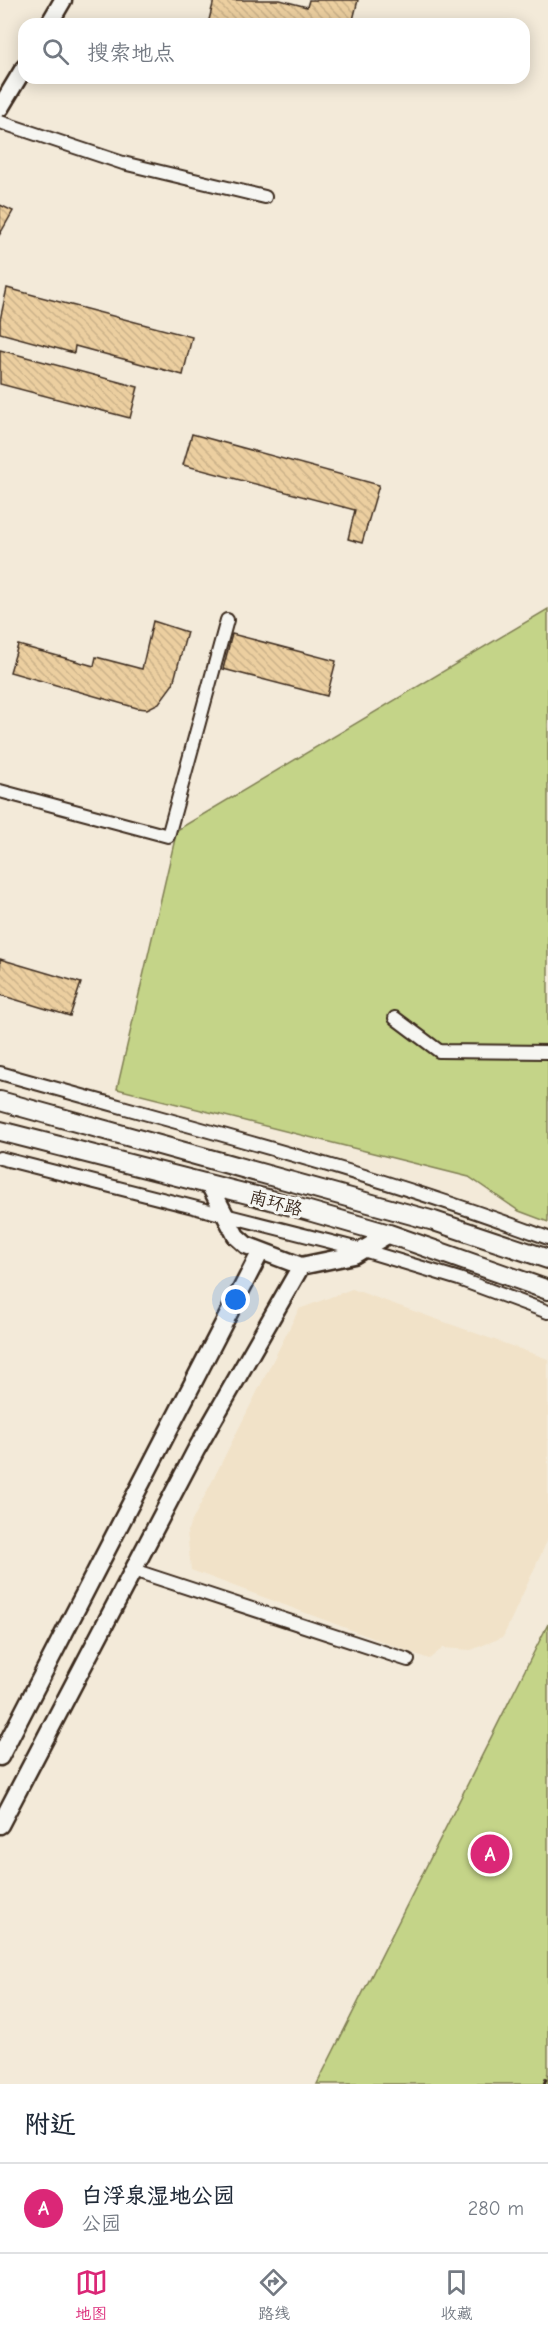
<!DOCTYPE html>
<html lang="zh">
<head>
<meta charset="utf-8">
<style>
	:root { --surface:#fff; --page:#f6f6f7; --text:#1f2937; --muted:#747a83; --line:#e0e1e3; --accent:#db2777 }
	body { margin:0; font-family:"Comic Neue","LXGW WenKai TC",sans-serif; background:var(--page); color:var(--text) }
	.you { position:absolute; left:236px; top:1300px; width:21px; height:21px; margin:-15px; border:4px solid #fff; border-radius:50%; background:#1a73e8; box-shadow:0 0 0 9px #1a73e833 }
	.badge { display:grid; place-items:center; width:39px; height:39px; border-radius:50%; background:var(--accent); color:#fff; font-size:20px; font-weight:700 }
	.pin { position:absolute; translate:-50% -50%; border:3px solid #fff; box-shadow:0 2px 6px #0006 }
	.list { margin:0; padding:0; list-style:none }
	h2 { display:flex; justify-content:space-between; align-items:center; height:78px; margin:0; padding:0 24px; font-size:26px }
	h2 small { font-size:20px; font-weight:400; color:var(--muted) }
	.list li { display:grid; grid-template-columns:39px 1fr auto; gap:18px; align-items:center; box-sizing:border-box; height:90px; padding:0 24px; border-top:2px solid var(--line) }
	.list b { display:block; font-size:22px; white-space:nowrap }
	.list p { margin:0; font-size:20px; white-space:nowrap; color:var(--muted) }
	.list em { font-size:20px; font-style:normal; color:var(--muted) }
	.icon { flex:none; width:33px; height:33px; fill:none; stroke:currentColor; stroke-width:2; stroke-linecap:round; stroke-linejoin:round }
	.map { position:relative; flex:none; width:548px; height:2084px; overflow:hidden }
	.search { position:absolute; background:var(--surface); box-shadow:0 3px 15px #0003; left:18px; right:18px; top:18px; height:66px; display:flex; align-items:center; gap:15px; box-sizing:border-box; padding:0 21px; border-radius:18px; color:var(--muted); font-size:22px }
	.sheet { height:168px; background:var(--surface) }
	nav { display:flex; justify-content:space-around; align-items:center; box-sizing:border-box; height:84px; border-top:2px solid var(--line); background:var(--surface); font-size:16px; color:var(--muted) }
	nav a { display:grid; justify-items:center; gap:3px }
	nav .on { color:var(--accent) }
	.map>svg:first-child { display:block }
</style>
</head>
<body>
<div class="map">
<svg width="548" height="2084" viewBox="0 0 548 2084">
	<defs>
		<pattern id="building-back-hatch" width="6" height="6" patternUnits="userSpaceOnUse" patternTransform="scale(1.5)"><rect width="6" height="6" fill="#eccfa0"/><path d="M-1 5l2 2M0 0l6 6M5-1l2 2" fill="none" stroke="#cbb289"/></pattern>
	</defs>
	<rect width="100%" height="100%" fill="#f3ead9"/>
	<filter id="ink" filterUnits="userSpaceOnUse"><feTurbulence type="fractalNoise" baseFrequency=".0167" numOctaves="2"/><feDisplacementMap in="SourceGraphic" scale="12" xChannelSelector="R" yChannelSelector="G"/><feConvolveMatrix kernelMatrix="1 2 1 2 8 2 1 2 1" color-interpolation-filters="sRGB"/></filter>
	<g filter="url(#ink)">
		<path fill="#f1e2c8" d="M352 1289 548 1359V1539L503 1637 471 1650 443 1648 429 1659 191 1570 187 1531 299 1309Z"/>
		<path fill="#c4d488" stroke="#807f53" stroke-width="1.5" d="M548 609V1222L519 1211 469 1177 117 1089 177 830Z
			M548 1624V2084H317Z"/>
		<path fill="url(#building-back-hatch)" stroke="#3b2a1e" stroke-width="1.5" d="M214 0H280L307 7 309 0H358L352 24H208Z
			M0 205 13 211 0 234Z
			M7 288 192 337 183 375 75 346 74 353 0 333V320Z
			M0 350 138 387 130 418 0 384Z
			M192 434 379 485 362 543 348 539 355 510 183 465Z
			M153 621 187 632 173 684 159 703 147 709 137 708 10 672 18 645 94 666 96 657 142 669Z
			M232 634 336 661 327 696 223 669Z
			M0 959 81 983 70 1016 0 995Z"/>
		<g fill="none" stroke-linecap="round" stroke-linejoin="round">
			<defs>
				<path id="street" d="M0 122 123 163 265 197
					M0 791 168 836 227 620
					M395 1018 439 1051 548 1052
					M0 1073C183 1125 370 1171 548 1238
					M0 1158 363 1250 459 1279 548 1312
					M133 1570 408 1660"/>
				<path id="secondary" d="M49 24 63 0
					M0 108 24 68
					M210 1186 236 1236 246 1245 301 1266 354 1255 389 1234
					M0 1757 260 1253
					M0 1825 196 1450 301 1266"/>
				<path id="primary" d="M0 1101 434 1221 548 1259
					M0 1131 267 1199 389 1234 548 1290"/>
			</defs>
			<use href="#street" stroke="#3b2a1e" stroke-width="16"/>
			<use href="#secondary" stroke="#3b2a1e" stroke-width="21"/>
			<use href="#primary" stroke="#3b2a1e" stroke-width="22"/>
			<path stroke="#3b2a1e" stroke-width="3" stroke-dasharray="6 4.5" stroke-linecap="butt" d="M544 2084 548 2074"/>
			<use href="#street" stroke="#f6f6f2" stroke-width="12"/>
			<use href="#secondary" stroke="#f6f6f2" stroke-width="16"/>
			<use href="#primary" stroke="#f6f6f2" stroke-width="18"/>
		</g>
	</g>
	<g text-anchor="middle" stroke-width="6" stroke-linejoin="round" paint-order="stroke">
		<g font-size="18" fill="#3b2a1e" stroke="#f6f6f2">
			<text transform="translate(276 1203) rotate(15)" y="6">南环路</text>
		</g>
	</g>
</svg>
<div class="you"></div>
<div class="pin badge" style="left:490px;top:1854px">A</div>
<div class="search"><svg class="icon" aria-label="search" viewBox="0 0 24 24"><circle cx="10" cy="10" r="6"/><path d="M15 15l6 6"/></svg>搜索地点</div>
</div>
<section class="sheet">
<h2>附近<small></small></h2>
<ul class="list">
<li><span class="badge">A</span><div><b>白浮泉湿地公园</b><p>公园</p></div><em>280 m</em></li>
</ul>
</section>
<nav>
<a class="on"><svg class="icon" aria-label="map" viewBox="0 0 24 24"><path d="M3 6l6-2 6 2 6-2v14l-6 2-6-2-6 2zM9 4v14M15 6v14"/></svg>地图</a>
<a><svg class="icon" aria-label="directions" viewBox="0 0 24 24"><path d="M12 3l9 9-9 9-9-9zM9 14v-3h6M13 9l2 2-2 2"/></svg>路线</a>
<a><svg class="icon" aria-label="saved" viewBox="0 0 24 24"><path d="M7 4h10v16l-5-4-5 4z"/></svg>收藏</a>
</nav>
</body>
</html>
